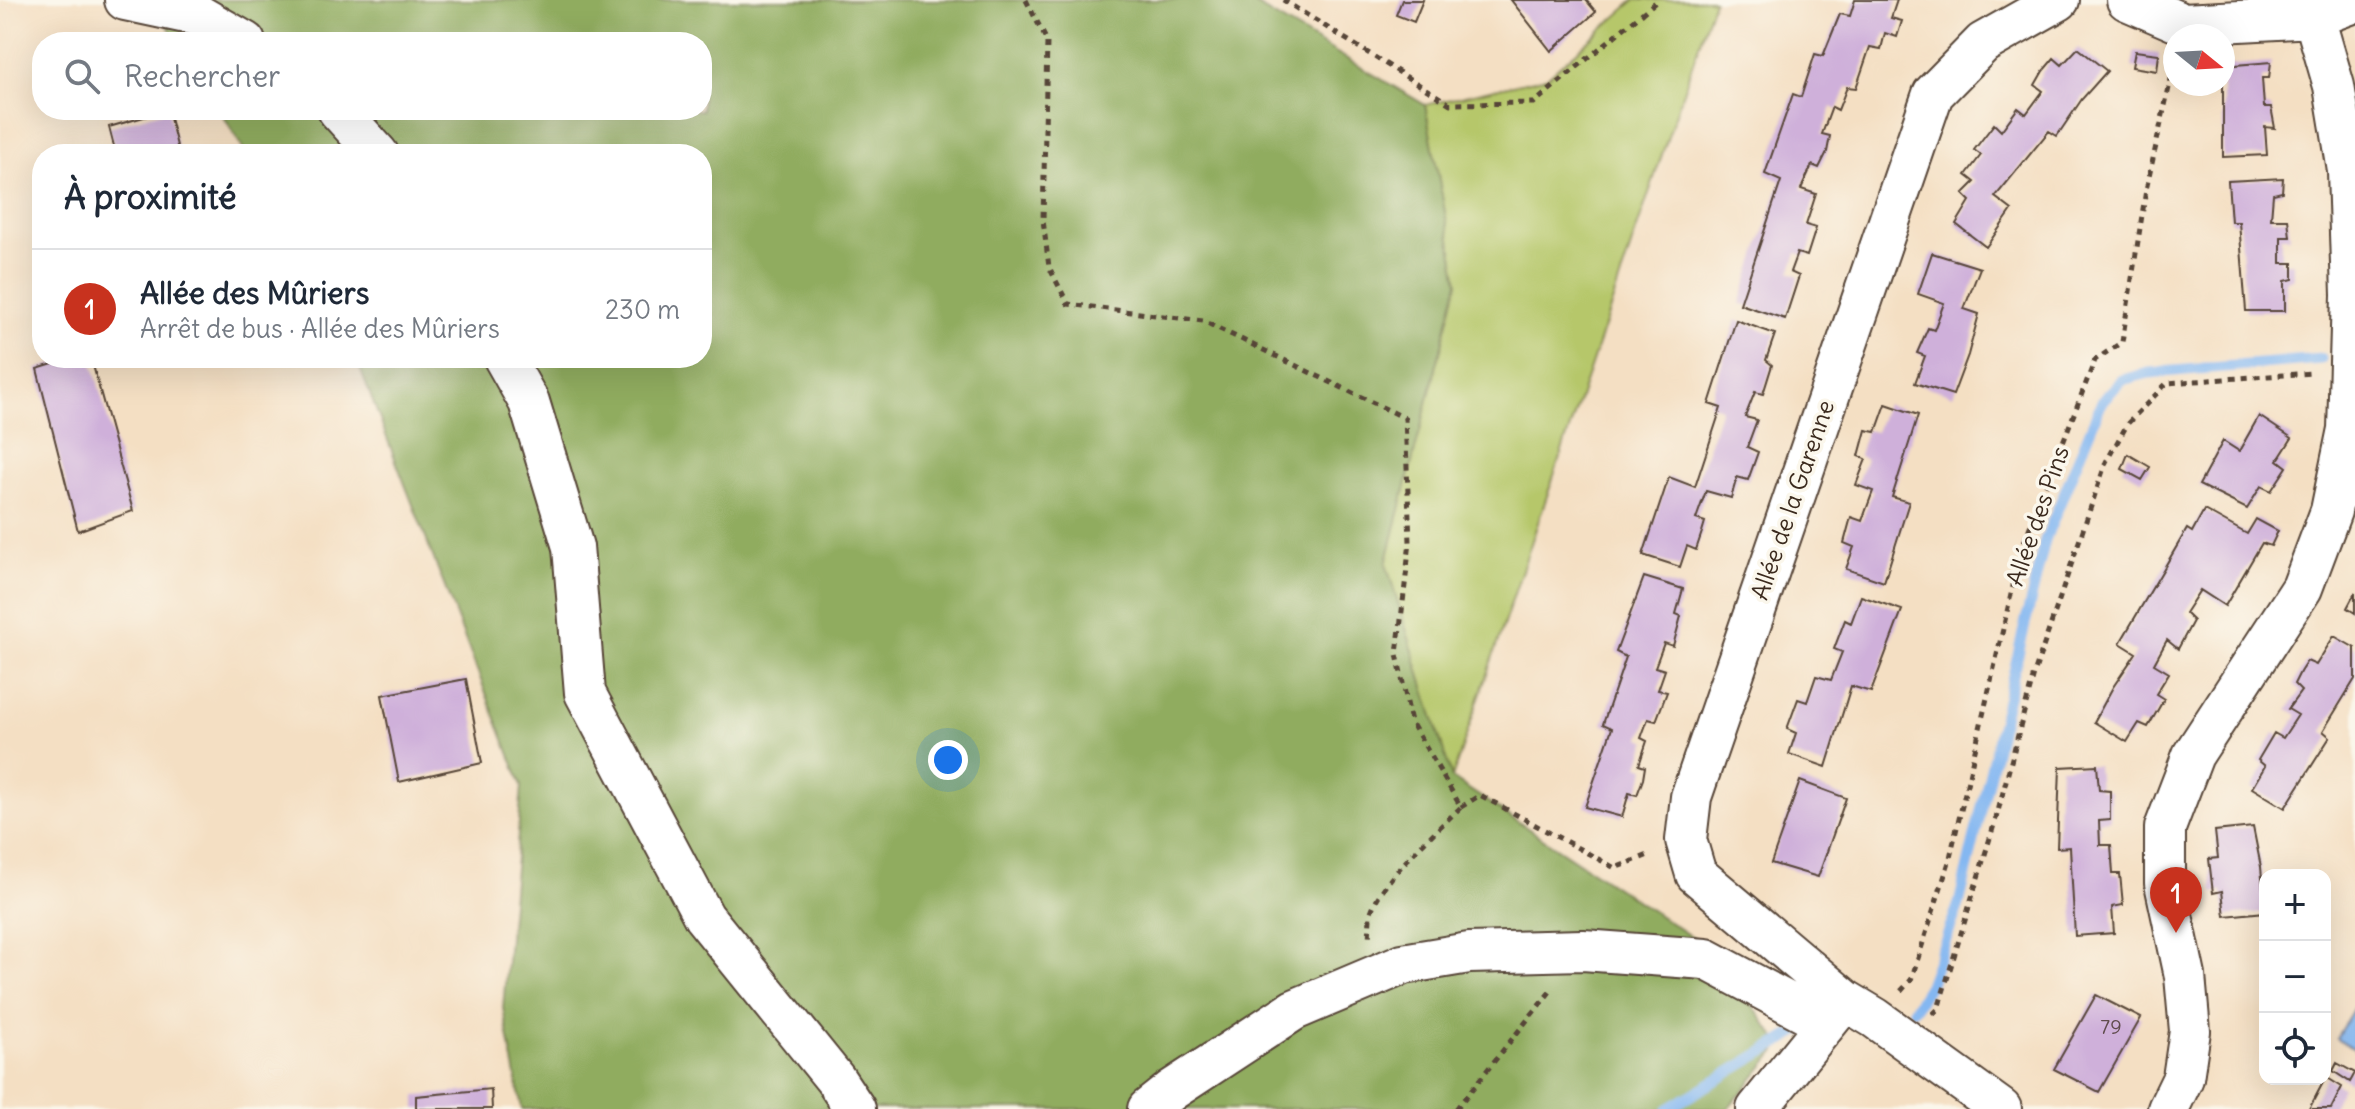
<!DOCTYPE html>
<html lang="fr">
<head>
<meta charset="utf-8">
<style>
	:root { --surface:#fff; --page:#f2f2f3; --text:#1f2937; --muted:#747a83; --line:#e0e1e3; --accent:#c8321e }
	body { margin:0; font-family:Delius,sans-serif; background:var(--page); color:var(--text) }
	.controls { position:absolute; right:24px; bottom:24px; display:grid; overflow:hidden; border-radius:16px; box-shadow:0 8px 32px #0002 }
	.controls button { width:72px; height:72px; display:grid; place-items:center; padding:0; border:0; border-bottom:2px solid var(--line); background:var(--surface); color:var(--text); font:40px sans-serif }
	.compass { position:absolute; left:2163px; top:24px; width:72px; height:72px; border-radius:50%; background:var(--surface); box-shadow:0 8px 32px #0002; rotate:108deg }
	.you { position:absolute; left:948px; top:760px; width:28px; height:28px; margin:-20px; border:6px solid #fff; border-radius:50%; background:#1a73e8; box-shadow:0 0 0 12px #1a73e833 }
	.badge { display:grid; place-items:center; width:52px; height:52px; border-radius:50%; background:var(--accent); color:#fff; font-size:26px; font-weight:700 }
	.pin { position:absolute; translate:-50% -66px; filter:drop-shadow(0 2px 4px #0008) }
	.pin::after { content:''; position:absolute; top:42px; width:28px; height:24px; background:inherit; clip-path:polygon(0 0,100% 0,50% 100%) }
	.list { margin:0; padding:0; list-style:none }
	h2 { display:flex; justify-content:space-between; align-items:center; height:104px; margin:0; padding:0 32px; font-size:34px }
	h2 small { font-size:26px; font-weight:400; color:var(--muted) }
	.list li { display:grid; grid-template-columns:52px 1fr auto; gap:24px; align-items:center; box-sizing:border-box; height:120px; padding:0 32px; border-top:2px solid var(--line) }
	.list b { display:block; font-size:30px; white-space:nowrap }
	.list p { margin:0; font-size:26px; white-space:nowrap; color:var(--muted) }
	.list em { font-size:26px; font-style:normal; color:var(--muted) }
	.icon { flex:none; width:44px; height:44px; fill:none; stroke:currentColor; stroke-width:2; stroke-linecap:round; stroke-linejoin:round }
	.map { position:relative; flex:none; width:2355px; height:1109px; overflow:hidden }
	.search { position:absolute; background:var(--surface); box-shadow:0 8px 32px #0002; left:32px; top:32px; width:680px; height:88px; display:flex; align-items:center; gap:20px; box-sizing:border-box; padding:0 28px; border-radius:32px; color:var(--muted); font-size:30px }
	.panel { position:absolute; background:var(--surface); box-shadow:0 8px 32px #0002; left:32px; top:144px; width:680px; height:224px; border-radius:32px }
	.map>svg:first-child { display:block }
</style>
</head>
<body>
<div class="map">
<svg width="2355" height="1109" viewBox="0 0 2355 1109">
	<rect width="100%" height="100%" fill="#fbf7ec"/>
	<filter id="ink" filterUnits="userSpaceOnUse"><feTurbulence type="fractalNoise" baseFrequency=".0125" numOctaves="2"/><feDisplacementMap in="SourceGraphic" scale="16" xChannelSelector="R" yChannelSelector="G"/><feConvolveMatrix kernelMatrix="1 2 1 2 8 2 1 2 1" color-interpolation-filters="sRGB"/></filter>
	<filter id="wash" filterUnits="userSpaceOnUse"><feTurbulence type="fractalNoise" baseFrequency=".006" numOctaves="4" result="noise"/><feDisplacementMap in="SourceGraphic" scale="32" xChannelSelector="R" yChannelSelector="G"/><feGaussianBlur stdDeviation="1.8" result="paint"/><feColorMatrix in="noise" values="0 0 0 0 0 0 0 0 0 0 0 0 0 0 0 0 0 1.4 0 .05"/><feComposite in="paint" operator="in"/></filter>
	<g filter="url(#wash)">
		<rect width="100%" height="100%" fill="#f4dfc3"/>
		<path fill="#b6c76a" stroke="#787844" stroke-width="2" d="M1635 0H1714L1452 778 1386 564 1458 282 1425 105 1547 77Z"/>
		<path fill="#90ac5e" stroke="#666b3e" stroke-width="2" d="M152 0H1247L1425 105 1458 282 1386 564 1452 778 1714 952 1781 1045 1728 1109H522L503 1008 522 786 356 358H702V154H246L220 110H702V42H178Z"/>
		<path fill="#84b7f1" stroke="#607088" stroke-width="2" d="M2355 1006V1050L2336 1038Z"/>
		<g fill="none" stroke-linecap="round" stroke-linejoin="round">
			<path stroke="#84b7f1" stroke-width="11" d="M1914 1009 1929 985 1959 904 2045 540 2102 401 2122 380 2149 373 2321 359
				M1668 1109 1803 1028"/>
		</g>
		<g id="blocks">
			<path fill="#cfb0da" d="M1402 0H1423L1414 22 1396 15Z
				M1511 0H1586L1596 12 1551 51Z
				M1855 0H1897L1891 18 1902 21 1897 37 1885 33 1881 49 1870 47 1856 88 1847 87 1838 110 1832 107 1822 134 1830 136 1827 152 1819 168 1812 165 1801 189 1816 194 1806 225 1816 228 1807 256 1797 253 1790 272 1799 276 1785 319 1740 304 1781 181 1765 174 1793 94 1801 97 1815 54 1823 56 1840 14 1850 16Z
				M2078 48 2107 71 2082 99 2057 136 2049 131 1995 197 2012 210 1986 247 1956 224 1970 201 1963 194 1975 182 1966 175 1981 155 1974 150 1994 124 2001 131 2018 108 2026 114 2043 91 2035 85 2043 71 2054 58 2062 65Z
				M2135 51 2159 54 2157 71 2132 67Z
				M2271 62 2269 78H2262L2264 107H2271L2275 128 2265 127 2267 155 2223 157V66Z
				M168 110 179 154H116L109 127Z
				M2283 178 2282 192 2273 194 2271 219H2288L2290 237H2281V263H2293V279L2285 281V311H2246L2239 222H2231L2228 181Z
				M1932 253 1980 268 1964 309 1979 314 1968 355 1953 395 1915 383 1925 356 1917 353 1928 328 1934 330 1944 303 1918 294Z
				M1736 320 1775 334 1766 360 1772 365 1763 394 1755 392 1745 417 1757 420 1747 447 1758 452 1748 480 1737 477 1731 498 1706 491 1696 519 1705 522 1702 532 1696 550 1687 546 1680 567 1643 555 1669 477 1695 487 1721 408 1709 404Z
				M72 358H91L133 511 78 531 37 369Z
				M1886 404 1918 415 1892 497 1909 502 1884 582 1846 569 1854 547 1844 543 1851 517 1862 521 1873 491 1856 485 1866 459 1859 456 1866 430 1876 432Z
				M2259 416 2292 438 2278 460 2287 467 2271 491 2261 486 2247 509 2199 485 2223 441 2239 451Z
				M2128 454 2150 467 2142 480 2122 469Z
				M2204 510 2247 534 2256 519 2278 531 2271 546 2262 543 2225 606 2200 590 2185 613 2193 621 2178 649 2167 640 2154 664 2169 673 2156 694 2164 699 2148 727 2139 723 2127 742 2094 722 2113 687 2136 653 2120 643 2187 529 2192 532Z
				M1644 577 1683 589 1676 614 1681 616 1673 646 1664 643 1655 667 1665 670 1658 690 1667 692 1656 721 1648 719 1641 738 1647 741 1639 765 1645 767 1643 779 1637 795 1629 793 1622 817 1585 807 1612 728 1603 724 1626 657 1616 652Z
				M2355 593V613L2347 608Z
				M1861 596 1902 610 1871 692 1851 686 1826 767 1789 754 1796 733 1787 729 1798 699 1807 702 1816 676 1831 680 1842 652 1834 649 1845 620 1851 623Z
				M2334 636 2355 648V679L2323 731 2330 737 2285 808 2252 788 2265 766 2258 760 2274 733 2283 738 2298 715 2288 709 2301 691 2294 684 2300 672 2307 661 2316 665Z
				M466 679 482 763 399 782 382 695Z
				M2097 765 2099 790 2110 791V820L2099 821 2100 845H2111L2113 874H2120L2123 905 2112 907 2114 933 2075 936 2070 847 2057 848 2060 767Z
				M1800 781 1846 798 1818 877 1771 863Z
				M2253 827 2261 867 2265 912 2225 916 2222 891 2213 893 2209 859 2218 858 2215 831Z
				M2096 995 2141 1018 2099 1092 2054 1069Z
				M2337 1063 2355 1073 2350 1082 2333 1071Z
				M2326 1077 2342 1087 2331 1109H2309Z
				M491 1089 492 1109H416V1096Z"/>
		</g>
	</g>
	<g filter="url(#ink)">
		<use href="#blocks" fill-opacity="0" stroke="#574537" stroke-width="2"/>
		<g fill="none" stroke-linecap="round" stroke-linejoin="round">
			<defs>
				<path id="street" d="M125 0 200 16 245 42
					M2127 0 2183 24 2314 17 2355 2
					M338 110 378 154
					M504 358 529 402 573 547 585 693 704 917 835 1079 855 1109
					M1148 1109 1172 1090 1294 1010 1403 964 1469 953 1583 950 1706 959 1826 1023
					M1757 1109 1843 1003
					M2001 1109 1875 1018 1845 1000 1696 874 1686 840 1691 797 1933 94 1983 43 2059 0
					M2168 1109 2183 1078 2190 1031 2185 976 2165 883V828L2193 755 2302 588 2331 511 2348 429 2352 295 2348 171 2334 86 2314 17"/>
			</defs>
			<use href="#street" stroke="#574537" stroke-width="44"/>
			<path stroke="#574537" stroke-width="5" stroke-dasharray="6 6" stroke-linecap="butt" d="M1026 0 1047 41 1043 220 1049 267 1068 304 1203 321 1405 418 1410 542 1397 654 1411 722 1461 807C1436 831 1381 880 1371 912 1369 920 1370 930 1369 938
				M1283 0 1450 104 1534 103 1658 0
				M1461 807 1480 795 1615 868 1651 854
				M1901 991 1911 980 1949 862 2022 547 2095 360 2122 342 2146 190 2175 61
				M1933 1014 1938 1009 1997 815 2034 674 2106 462 2128 423 2167 383 2312 373
				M1456 1109 1553 988"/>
			<use href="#street" stroke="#fff" stroke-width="40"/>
		</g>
	</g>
	<g text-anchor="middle" stroke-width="7" stroke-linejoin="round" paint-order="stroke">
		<g font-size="20" fill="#604c4d">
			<text x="2111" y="1034">79</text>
		</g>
		<g font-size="24" fill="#3b2a1e" stroke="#fbf7ec">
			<text transform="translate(1793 500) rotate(-71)" y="8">Allée de la Garenne</text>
			<text transform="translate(2038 516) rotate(-71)" y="8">Allée des Pins</text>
		</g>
	</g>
</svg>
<div class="controls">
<button>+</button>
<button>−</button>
<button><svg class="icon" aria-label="locate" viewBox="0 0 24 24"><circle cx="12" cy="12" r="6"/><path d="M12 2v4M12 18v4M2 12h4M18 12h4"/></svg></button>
</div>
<svg class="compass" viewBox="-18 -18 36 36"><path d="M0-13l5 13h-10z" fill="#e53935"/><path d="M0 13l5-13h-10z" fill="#747a83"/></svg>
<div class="you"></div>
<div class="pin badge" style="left:2176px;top:933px">1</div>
<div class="search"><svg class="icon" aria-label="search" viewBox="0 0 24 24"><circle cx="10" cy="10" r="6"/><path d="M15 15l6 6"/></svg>Rechercher</div>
<section class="panel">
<h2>À proximité<small></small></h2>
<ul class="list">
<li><span class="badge">1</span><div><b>Allée des Mûriers</b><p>Arrêt de bus · Allée des Mûriers</p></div><em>230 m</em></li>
</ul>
</section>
</div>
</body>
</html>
